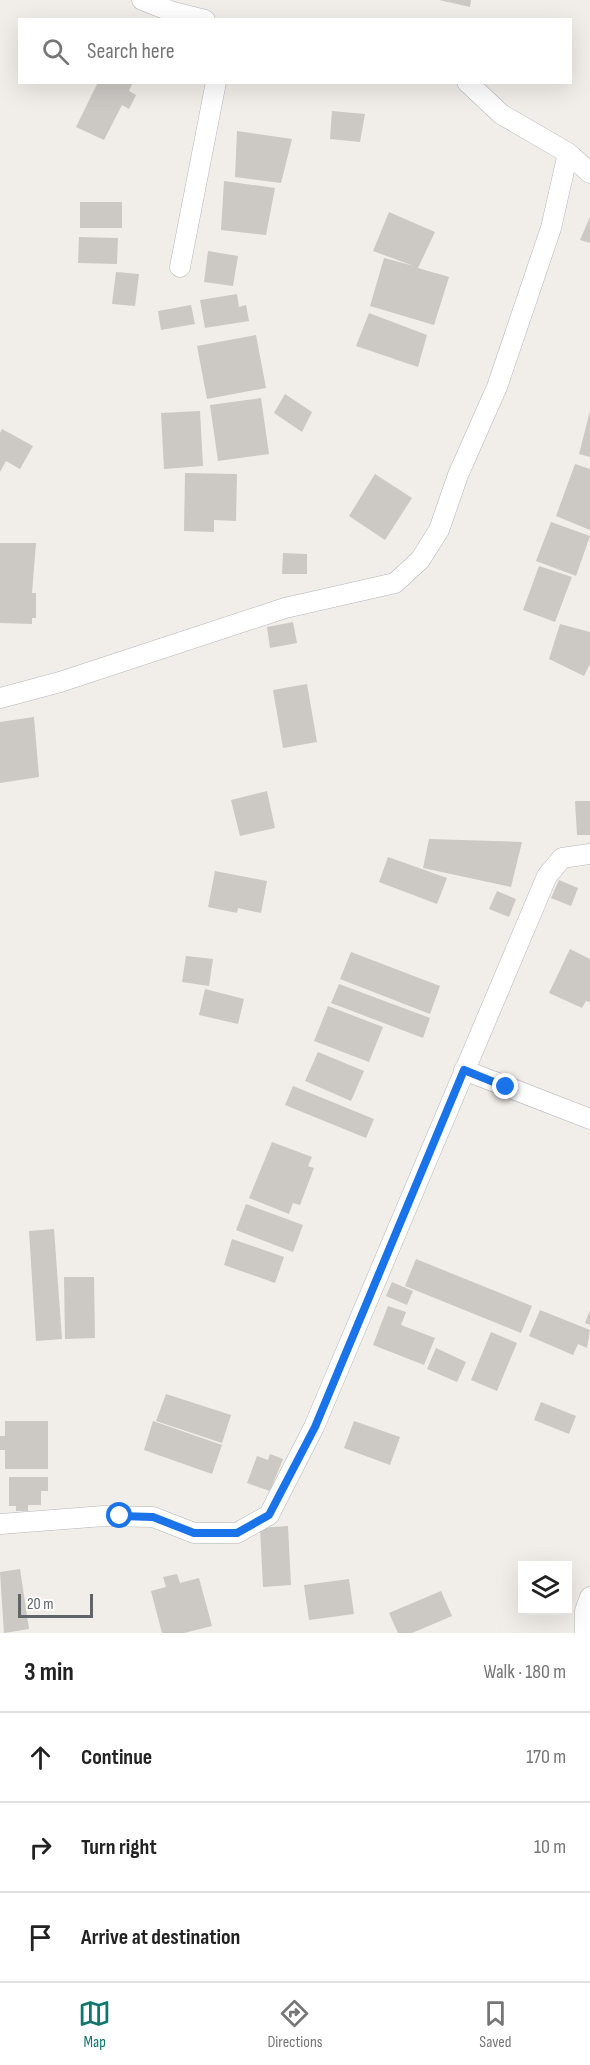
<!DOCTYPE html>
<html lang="en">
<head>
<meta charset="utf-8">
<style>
	:root { --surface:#fff; --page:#f6f6f6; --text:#222; --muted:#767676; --line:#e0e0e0; --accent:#0f766e }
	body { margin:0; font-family:"Sofia Sans Condensed",sans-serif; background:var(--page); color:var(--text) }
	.controls { position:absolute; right:18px; bottom:18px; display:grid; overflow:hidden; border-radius:0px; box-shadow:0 6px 24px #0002 }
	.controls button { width:54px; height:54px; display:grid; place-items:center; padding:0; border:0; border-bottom:2px solid var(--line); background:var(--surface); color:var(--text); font:30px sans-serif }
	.scale { position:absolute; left:18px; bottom:15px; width:75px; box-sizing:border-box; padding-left:6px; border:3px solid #5f6468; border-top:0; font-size:16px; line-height:21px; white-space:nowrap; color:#5f6468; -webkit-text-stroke:4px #fff; paint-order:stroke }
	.stop { position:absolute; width:18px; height:18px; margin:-14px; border:4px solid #1a73e8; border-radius:50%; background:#fff }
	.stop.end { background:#1a73e8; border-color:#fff; box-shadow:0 2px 6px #0008 }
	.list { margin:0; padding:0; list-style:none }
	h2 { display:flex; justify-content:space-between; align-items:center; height:78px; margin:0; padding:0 24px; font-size:26px }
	h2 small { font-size:20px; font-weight:400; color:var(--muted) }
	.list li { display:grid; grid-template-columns:39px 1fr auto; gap:18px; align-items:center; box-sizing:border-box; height:90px; padding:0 24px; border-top:2px solid var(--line) }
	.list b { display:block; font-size:22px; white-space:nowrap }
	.list em { font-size:20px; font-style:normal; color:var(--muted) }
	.icon { flex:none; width:33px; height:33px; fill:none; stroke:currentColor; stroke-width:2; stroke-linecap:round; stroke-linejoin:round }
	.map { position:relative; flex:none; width:590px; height:1633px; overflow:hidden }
	.search { position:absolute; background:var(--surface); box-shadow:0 6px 24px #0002; left:18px; right:18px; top:18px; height:66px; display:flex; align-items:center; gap:15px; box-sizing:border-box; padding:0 21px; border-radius:0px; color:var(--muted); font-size:22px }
	.sheet { height:348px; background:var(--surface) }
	nav { display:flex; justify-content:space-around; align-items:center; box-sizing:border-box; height:84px; border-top:2px solid var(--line); background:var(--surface); font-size:16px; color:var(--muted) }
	nav a { display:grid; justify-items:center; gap:3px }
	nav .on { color:var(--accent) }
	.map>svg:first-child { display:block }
</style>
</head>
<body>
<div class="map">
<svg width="590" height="1633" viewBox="0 0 590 1633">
	<rect width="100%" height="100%" fill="#f1ede8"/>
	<path fill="#ccc8c4" d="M439 0H471L470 7Z
		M98 82H133L129 91 136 95 129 109 122 105 104 140 76 127Z
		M332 111 365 114 360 142 330 139Z
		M237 131 292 139 281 183 235 177Z
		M224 181 275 188 266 235 221 230Z
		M80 202H122V228H80Z
		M389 212 435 232 418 268 449 277 434 325 370 306 384 258 414 266 373 251Z
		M590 217V243L580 240Z
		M79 237 118 238 117 264 78 263Z
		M208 251 238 256 233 286 204 282Z
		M116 272 139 274 135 306 112 304Z
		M237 294 239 307 246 305 249 321 205 328 200 300Z
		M191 305 195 324 161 330 158 311Z
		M369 313 427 335 418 367 356 346Z
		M256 335 266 388 207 399 197 346Z
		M285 394 312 412 302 432 274 413Z
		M261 398 269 454 218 461 210 405Z
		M200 411 203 466 164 469 161 413Z
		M590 411V457L579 454Z
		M2 429 33 446 20 469 6 461 0 472V433Z
		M575 464 590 469V530L556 516Z
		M185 473 237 474 236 521 214 520V532L184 531Z
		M375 474 412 498 385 540 349 516Z
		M551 522 590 536 576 576 536 561Z
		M0 543H36L32 593H36V618H32V624L0 623Z
		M283 553 307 554V574H282Z
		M539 566 572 577 555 622 523 610Z
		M293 622 297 643 270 648 267 627Z
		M560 624 590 632V664L584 676 549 659Z
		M307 684 317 742 283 748 273 690Z
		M34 717 39 777 0 783V722Z
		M267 791 275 828 240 836 231 800Z
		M575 801H590V835H577Z
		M429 839 522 842 511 887 423 868Z
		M388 857 447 878 437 904 379 882Z
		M215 871 267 881 261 913 238 908 237 913 208 907Z
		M559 880 578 888 571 906 551 898Z
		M497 891 516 899 509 917 489 909Z
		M570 949 590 959V1002L586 1001 582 1008 549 993Z
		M351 952 440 986 430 1014 340 979Z
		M186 956 213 959 209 986 182 982Z
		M339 984 430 1018 423 1038 331 1003Z
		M205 989 244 999 238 1024 199 1015Z
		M328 1006 383 1027 369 1062 314 1041Z
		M318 1052 364 1071 351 1101 305 1081Z
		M293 1086 374 1119 366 1138 285 1105Z
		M272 1142 312 1157 308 1166 314 1168 300 1205 293 1203 289 1214 249 1198Z
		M246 1204 303 1225 293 1252 236 1230Z
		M54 1229 62 1339 36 1341 29 1231Z
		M232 1239 284 1257 275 1283 224 1265Z
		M416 1259 532 1306 521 1333 405 1286Z
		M64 1277H94L95 1338 65 1339Z
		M392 1282 413 1291 407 1305 386 1296Z
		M388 1306 406 1312 401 1325 435 1338 424 1365 373 1345Z
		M540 1310 590 1330 587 1348 578 1344 573 1355 529 1336Z
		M590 1310V1325L585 1323Z
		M491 1332 517 1343 497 1391 471 1380Z
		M436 1348 466 1362 457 1382 427 1369Z
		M166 1394 231 1415 222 1443 156 1421Z
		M541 1402 576 1416 569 1434 534 1420Z
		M5 1421H48V1469H5V1450H0V1436H5Z
		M153 1421 222 1445 212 1474 144 1450Z
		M354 1421 400 1437 390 1465 344 1448Z
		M270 1454 283 1459 270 1491 247 1483 257 1456 268 1460Z
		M9 1477H48V1491H41V1505H28V1511H16V1506H9Z
		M288 1526 291 1585 263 1587 260 1528Z
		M20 1569 29 1629 4 1633 0 1572Z
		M177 1574 180 1583 199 1578 212 1626 184 1633H162L151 1591 166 1587 163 1577Z
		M349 1579 354 1614 309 1620 304 1585Z
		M441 1591 452 1616 412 1633H398L389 1613Z"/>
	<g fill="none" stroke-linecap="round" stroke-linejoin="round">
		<defs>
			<path id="street" d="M142 0 173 12 205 20
				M467 82 501 114 568 153 590 173
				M180 267 216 82
				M0 698 60 682 285 608 395 583 420 560 439 530 458 475 497 387 551 228 568 153
				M464 1070 590 1119
				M0 1524 104 1516 153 1517 194 1533H237L269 1515 314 1427 547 876 562 858 590 854
				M585 1633V1611L590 1597"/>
		</defs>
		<use href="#street" stroke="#b3b6ba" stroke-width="21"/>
		<use href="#street" stroke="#fff" stroke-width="20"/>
	</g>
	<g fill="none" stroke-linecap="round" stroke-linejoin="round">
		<path stroke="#1a73e8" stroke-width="8" d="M120 1516 153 1517 194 1533H237L269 1515 315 1427 464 1070 506 1087"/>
	</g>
</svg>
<div class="controls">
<button><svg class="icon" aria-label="layers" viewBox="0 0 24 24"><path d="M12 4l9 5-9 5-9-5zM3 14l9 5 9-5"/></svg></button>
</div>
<div class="scale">20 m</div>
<div class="stop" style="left:120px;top:1516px"></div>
<div class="stop end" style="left:506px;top:1087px"></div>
<div class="search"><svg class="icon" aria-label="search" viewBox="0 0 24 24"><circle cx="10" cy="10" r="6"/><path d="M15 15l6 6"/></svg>Search here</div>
</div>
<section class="sheet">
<h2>3 min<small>Walk · 180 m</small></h2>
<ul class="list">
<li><svg class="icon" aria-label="ahead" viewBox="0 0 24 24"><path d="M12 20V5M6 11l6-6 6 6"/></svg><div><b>Continue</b></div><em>170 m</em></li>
<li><svg class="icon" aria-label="right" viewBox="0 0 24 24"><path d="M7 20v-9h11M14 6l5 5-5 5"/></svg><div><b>Turn right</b></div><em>10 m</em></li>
<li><svg class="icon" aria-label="arrive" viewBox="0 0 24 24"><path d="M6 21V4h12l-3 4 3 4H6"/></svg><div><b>Arrive at destination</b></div></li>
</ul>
</section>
<nav>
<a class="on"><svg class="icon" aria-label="map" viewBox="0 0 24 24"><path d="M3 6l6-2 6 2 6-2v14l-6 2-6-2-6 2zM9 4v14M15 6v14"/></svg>Map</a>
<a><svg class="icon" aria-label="directions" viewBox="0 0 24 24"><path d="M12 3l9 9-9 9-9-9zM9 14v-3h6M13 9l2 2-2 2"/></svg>Directions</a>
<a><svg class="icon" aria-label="saved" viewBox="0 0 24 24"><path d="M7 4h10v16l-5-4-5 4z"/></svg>Saved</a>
</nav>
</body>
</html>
